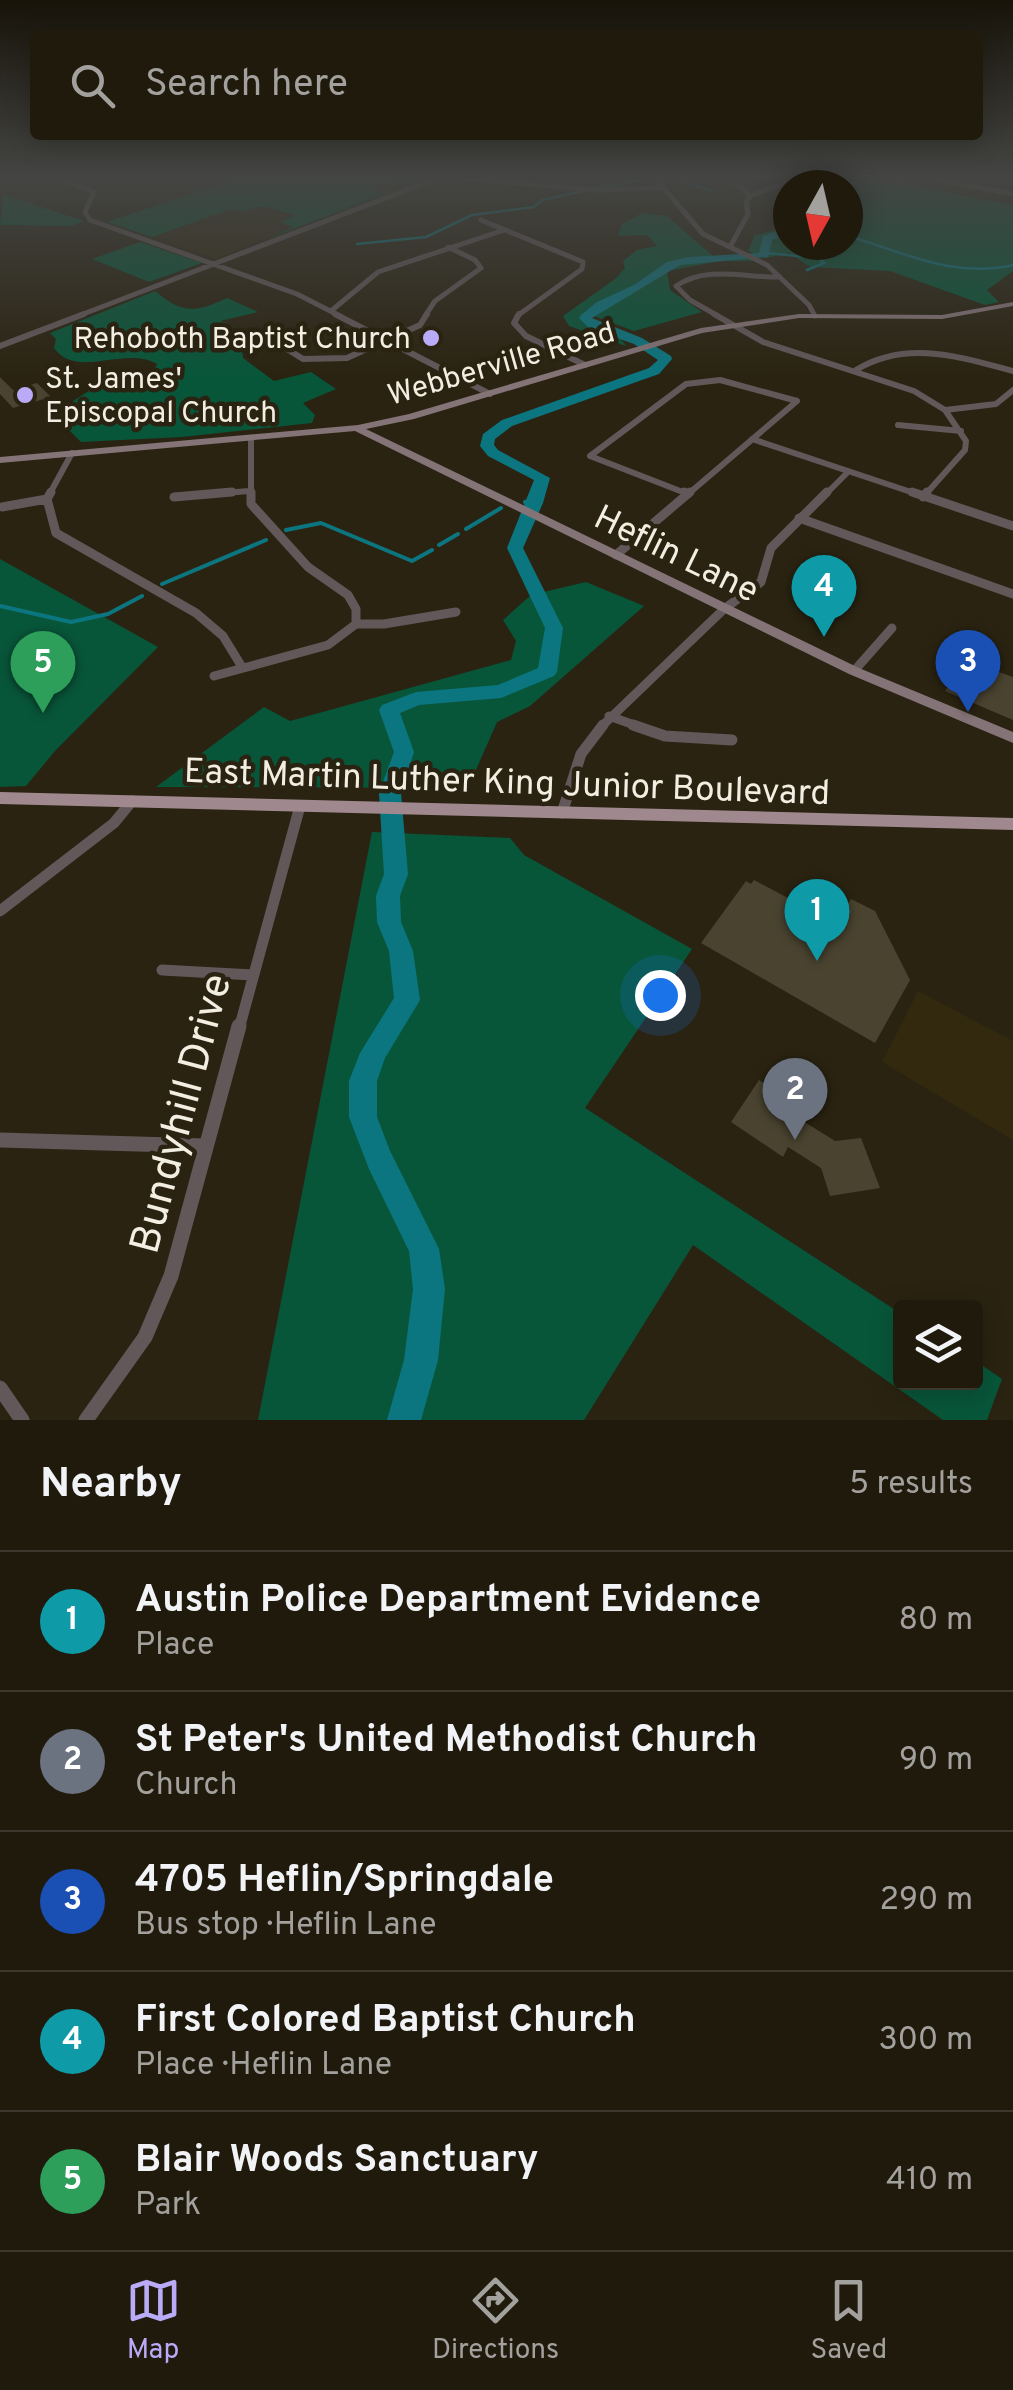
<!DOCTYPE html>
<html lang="en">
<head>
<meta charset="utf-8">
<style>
	:root { --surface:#201a0d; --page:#282316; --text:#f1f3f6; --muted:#a2a19d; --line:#3d382e; --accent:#b9abf7 }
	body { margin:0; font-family:Overpass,sans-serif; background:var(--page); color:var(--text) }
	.controls { position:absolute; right:30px; bottom:30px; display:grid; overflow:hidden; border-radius:10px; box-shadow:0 5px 25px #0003 }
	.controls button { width:90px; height:90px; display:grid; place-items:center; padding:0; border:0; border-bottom:2px solid var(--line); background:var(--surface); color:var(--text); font:50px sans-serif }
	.compass { position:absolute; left:773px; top:170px; width:90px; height:90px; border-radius:50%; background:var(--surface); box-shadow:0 5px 25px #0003; rotate:188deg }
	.you { position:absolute; left:660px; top:995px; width:35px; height:35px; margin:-25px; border:8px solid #fff; border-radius:50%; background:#1a73e8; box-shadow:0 0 0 15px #1a73e833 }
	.badge { display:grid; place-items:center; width:65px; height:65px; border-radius:50%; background:var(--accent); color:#fff; font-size:32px; font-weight:700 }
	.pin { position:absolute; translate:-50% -82px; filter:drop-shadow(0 2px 5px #0008) }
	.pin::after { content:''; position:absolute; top:52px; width:35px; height:30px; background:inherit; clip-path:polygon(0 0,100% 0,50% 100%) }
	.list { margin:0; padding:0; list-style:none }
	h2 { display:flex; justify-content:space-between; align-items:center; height:130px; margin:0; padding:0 40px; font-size:42px }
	h2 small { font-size:32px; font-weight:400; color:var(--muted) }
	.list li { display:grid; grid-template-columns:65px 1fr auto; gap:30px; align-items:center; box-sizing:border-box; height:140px; padding:0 40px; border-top:2px solid var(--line) }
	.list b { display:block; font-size:38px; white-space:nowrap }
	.list p { margin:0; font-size:32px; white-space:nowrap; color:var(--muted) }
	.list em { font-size:32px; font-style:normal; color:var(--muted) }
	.icon { flex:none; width:55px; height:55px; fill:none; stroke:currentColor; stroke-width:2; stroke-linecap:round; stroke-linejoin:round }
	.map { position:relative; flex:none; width:1013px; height:1420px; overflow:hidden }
	.search { position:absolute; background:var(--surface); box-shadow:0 5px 25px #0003; left:30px; right:30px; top:30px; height:110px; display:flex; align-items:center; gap:25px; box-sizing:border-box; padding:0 35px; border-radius:10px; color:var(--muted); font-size:38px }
	.sheet { height:830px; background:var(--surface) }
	nav { display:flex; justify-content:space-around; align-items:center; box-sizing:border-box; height:140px; border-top:2px solid var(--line); background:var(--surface); font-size:28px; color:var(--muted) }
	nav a { display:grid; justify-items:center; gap:5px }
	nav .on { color:var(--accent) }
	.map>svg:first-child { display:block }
</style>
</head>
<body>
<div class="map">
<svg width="1013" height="1420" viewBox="0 0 1013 1420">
	<rect width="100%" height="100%" fill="#2a2311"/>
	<path fill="#32290f" d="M262 206 296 216 282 222 295 226 216 259 152 237 231 209 244 212Z
		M918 991 1013 1041V1140L882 1062Z"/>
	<path fill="#08563a" d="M238 178H426C408 185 382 180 367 190L389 192 262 241 293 227 280 222 295 215 262 206 243 212 231 209 152 237 107 222Z
		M825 178H870L1013 205V271L987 290 999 302 985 305 890 271 810 267 789 253 766 258 748 251 755 235 788 227V245H848V185H820Z
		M3 194 84 221 72 226 0 225Z
		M642 213 667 216 713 256 740 255 753 261H720L667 271 670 290 702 312 634 331 586 313 583 318C595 330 622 335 626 346L569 326 563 316 615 279 625 268 623 261 637 250 657 246 647 235 618 236 622 224Z
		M140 242 143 243 202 263 149 282 92 259Z
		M155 291C182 314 195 313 227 298L258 312 220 321 228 323 219 333 233 334 241 344 243 358 274 381 311 372 336 389 303 403 315 415 312 423 182 437 81 442 57 418 59 410 111 377 154 370 157 364C125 345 77 380 54 348L56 339 50 333Z
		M0 559 158 647 55 751 26 786 0 787Z
		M586 582 644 606 530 706 497 722 468 788 156 787 264 707 290 721 511 660 516 641 503 620 531 595Z
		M372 832 510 838 524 855 692 949 585 1108 900 1313V1382H976V1361L1002 1379 987 1420H943L693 1245 584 1420H258Z"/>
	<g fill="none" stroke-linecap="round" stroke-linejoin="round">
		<path stroke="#0c7680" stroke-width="2.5" d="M682 181 711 191
			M595 188 641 180
			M848 236C903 252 954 279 1013 265
			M357 244 426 237 472 215 534 207 542 200 584 191
			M766 253 819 258 824 263 807 270"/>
		<path stroke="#0c7680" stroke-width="4" d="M525 502 534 500
			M466 529 501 508
			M286 530 321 523 412 561 432 550
			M439 545 458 534
			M162 584 266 540
			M0 606 71 622 108 614 142 596"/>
		<path fill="#0c7680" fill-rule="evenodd" d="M840 178H851L841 185H830Z
			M788 228V234L772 240 768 257 680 265 592 318 642 338 671 356 672 359 659 374 512 426 495 439 494 445 498 450 550 478 543 503 523 548 563 628 557 672 554 676 501 698 419 705 400 713 414 752 401 793 408 874 400 896 401 922 413 951 420 1000 385 1058 377 1081V1117L390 1151 439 1249 445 1289 438 1360 421 1420H387L404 1360 413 1289 409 1251 369 1169 349 1117V1081L360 1053 394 998 389 951 377 922 376 896 384 874 379 793 394 752 379 710 382 705 416 692 498 685 538 668 545 628 507 548 534 480 488 456 480 446 483 434 502 420 649 368 658 360 634 344 589 328 579 318 581 315 597 302 634 285 667 262 689 257 759 253 763 236Z"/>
	</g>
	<path fill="#4a4330" d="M0 377 13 390 37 383 51 397 13 408 0 394Z
		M966 660 1013 677V720L945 691Z
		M754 880 835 923 851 899 875 911 910 980 875 1043 701 943 746 881 751 884Z
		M759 1080 808 1112 803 1121 835 1141 861 1138 880 1188 830 1196 821 1168 788 1147 783 1157 731 1122Z"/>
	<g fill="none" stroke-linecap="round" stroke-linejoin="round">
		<path stroke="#625759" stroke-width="5" d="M59 178 94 192 85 212 90 220 297 294 340 316
			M463 178 595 190 664 188
			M655 178 703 234 767 265 809 305 815 316
			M731 178 750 196
			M930 178 1013 194
			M900 182 906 178
			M750 196 796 178
			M481 220 583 262 582 269 517 316
			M731 245 748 214 746 202 750 196
			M331 311 378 272 504 230
			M78 316 438 178
			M425 316 435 301 481 268 475 260 448 247
			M718 316 690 300 676 286C708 265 744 278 780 277"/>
		<path stroke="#625759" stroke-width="6" d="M335 314 490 394
			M519 314 514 323 526 336 585 365
			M714 314 763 342 914 391 945 410 966 441 965 450 925 495
			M274 332 271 339 303 359 347 358 420 325 427 314
			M0 346 84 314
			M856 370C906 339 960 357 1013 371
			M945 410 996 404 1013 390
			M898 425 961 431
			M251 438V495
			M752 439 920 495
			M590 456 686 384 720 380 797 401
			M590 456 688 494
			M49 495 72 453
			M200 495 249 491
			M687 495 797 401
			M825 495 848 472"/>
		<path stroke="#625759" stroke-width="9" d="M51 492 47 499 56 533 196 613 223 636 242 667
			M251 492V504L308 567 348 595 356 609V624
			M684 492 688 494
			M912 492 1013 526
			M174 497 232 492
			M923 497 927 492
			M2 507 47 499
			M799 518 1013 594
			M616 555 690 492
			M854 671 892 628
			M214 676 328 645 356 624H384L456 612
			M609 716 640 727
			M601 727 724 609 761 582 771 548 827 492"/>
		<path stroke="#625759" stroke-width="11" d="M633 725 665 736 732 740
			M562 813 581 754 603 725
			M0 911 114 823 132 801
			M162 970 253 975
			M239 1029 300 806"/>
		<path stroke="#625759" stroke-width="15" d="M0 1140 206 1146
			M0 1388 22 1420
			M86 1420 145 1337 171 1276 239 1026"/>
		<path fill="#847377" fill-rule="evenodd" d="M1013 302V306L942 319 799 318 702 333 414 419 366 429 859 668 1013 732V743L849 674 355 431 0 463V457L358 425 409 414 701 328 799 314 942 315Z"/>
		<path fill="#9f898e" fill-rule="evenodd" d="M0 792 1013 818V830L0 804Z"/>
	</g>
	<linearGradient id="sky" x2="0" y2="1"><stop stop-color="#171309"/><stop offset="0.47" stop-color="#444543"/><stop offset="1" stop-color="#444543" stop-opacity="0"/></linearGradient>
	<rect width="1013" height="376" fill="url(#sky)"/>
	<g fill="#b9abf7" stroke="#2a2311" stroke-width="4">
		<circle cx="431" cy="338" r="10"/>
		<circle cx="25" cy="395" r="10"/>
	</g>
	<g text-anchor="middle" stroke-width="9" stroke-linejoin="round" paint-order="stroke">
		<g font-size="30" fill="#f2eee2" stroke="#2a2311" text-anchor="end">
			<text x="411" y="348">Rehoboth Baptist Church</text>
			<text x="45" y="388" text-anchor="start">St. James'<tspan x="45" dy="34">Episcopal Church</tspan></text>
		</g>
		<g font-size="30" fill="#f2eee2" stroke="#2a2311">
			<text transform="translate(501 363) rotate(-16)" y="10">Webberville Road</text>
		</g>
		<g font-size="35" fill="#f2eee2" stroke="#2a2311">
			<text transform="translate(677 553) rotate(26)" y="12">Heflin Lane</text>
			<text transform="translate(507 781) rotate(2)" y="12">East Martin Luther King Junior Boulevard</text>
		</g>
		<g font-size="42" fill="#f2eee2" stroke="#2a2311">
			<text transform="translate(179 1113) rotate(-75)" y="15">Bundyhill Drive</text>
		</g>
	</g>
</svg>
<div class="controls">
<button><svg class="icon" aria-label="layers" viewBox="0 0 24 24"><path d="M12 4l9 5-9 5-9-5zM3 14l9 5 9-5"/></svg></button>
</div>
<svg class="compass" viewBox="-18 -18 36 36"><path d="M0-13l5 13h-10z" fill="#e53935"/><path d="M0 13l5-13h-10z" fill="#a2a19d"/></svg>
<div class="you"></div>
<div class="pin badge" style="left:817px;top:961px;background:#0f9aa8">1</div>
<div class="pin badge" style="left:795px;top:1140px;background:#6b7280">2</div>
<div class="pin badge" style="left:968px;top:712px;background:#1a4fb4">3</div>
<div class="pin badge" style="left:824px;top:637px;background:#0f9aa8">4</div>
<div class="pin badge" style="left:43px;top:713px;background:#2e9e5b">5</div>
<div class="search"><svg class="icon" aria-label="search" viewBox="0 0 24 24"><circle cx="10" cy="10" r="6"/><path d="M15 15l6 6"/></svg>Search here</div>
</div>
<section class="sheet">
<h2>Nearby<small>5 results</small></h2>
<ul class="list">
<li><span class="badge" style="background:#0f9aa8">1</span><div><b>Austin Police Department Evidence</b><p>Place</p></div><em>80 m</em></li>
<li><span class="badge" style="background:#6b7280">2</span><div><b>St Peter's United Methodist Church</b><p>Church</p></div><em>90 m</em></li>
<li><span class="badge" style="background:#1a4fb4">3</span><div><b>4705 Heflin/Springdale</b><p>Bus stop · Heflin Lane</p></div><em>290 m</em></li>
<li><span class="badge" style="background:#0f9aa8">4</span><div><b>First Colored Baptist Church</b><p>Place · Heflin Lane</p></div><em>300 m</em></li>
<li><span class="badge" style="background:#2e9e5b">5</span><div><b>Blair Woods Sanctuary</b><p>Park</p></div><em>410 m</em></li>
</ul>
</section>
<nav>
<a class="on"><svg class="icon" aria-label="map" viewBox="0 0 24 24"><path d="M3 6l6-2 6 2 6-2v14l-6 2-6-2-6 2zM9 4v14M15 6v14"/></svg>Map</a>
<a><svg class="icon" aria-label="directions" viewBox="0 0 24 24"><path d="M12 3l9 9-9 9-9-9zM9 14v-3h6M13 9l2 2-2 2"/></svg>Directions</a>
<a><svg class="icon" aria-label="saved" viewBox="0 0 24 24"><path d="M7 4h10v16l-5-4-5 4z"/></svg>Saved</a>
</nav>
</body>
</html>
